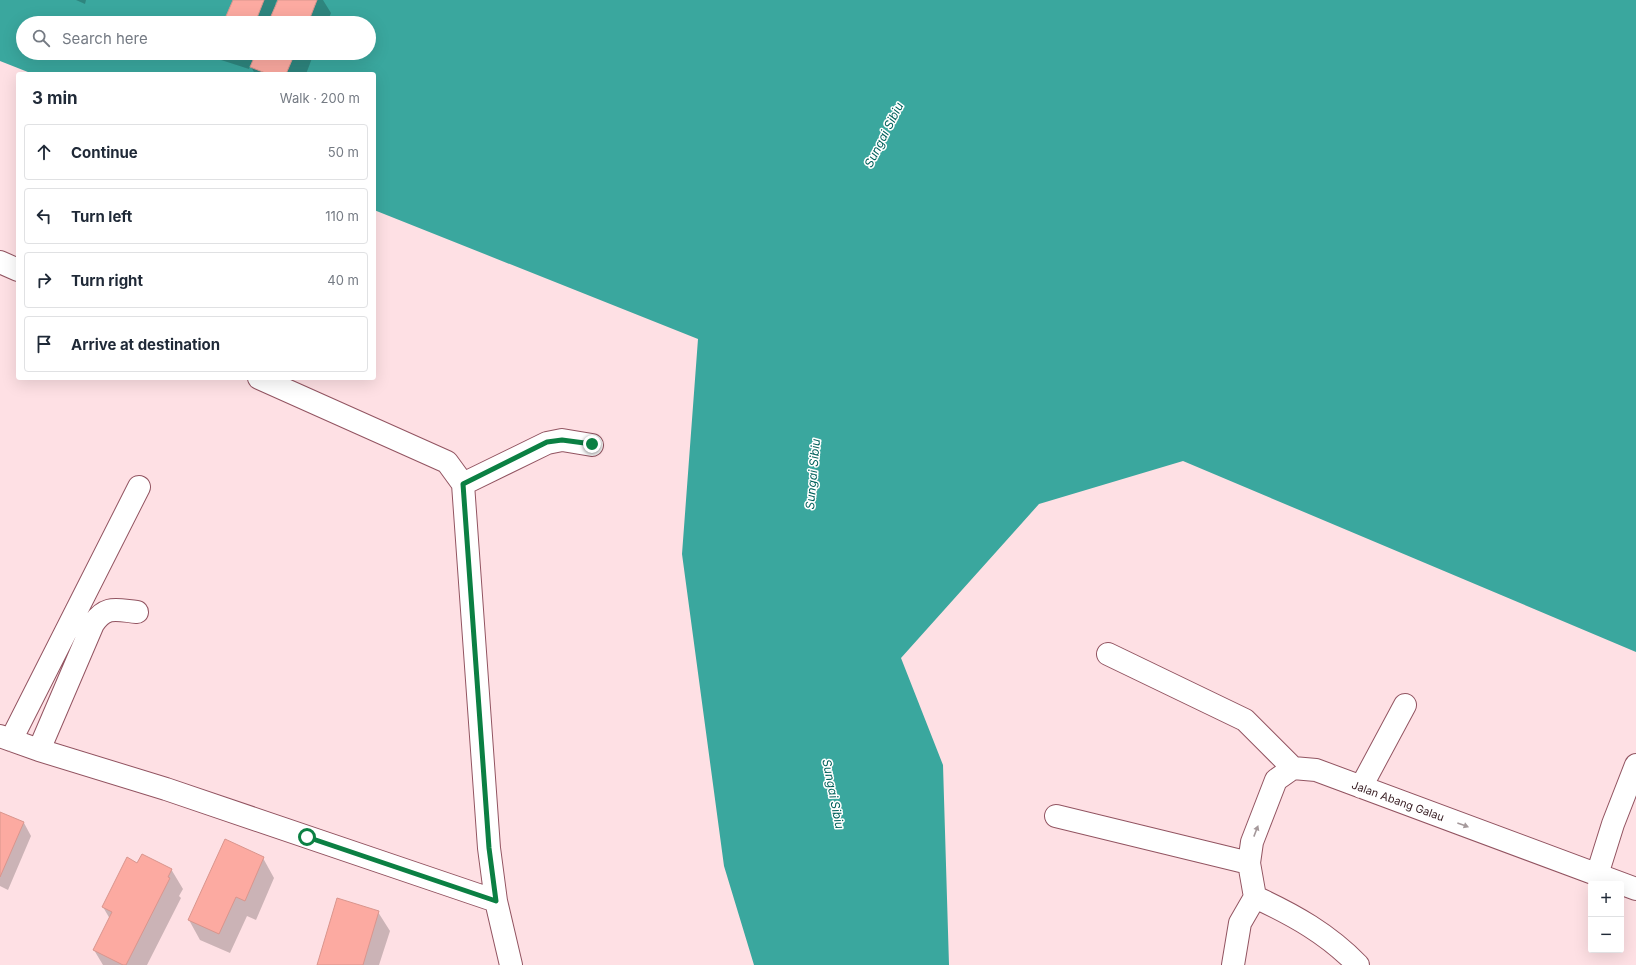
<!DOCTYPE html>
<html lang="en">
<head>
<meta charset="utf-8">
<style>
	:root { --surface:#fff; --page:#f6f6f7; --text:#1f2937; --muted:#747a83; --line:#e0e1e3 }
	body { margin:0; font-family:Inter,sans-serif; background:var(--page); color:var(--text) }
	.controls { position:absolute; right:12px; bottom:12px; display:grid; overflow:hidden; border-radius:4px; box-shadow:0 4px 16px #0002 }
	.controls button { width:36px; height:36px; display:grid; place-items:center; padding:0; border:0; border-bottom:1px solid var(--line); background:var(--surface); color:var(--text); font:20px sans-serif }
	.stop { position:absolute; width:12px; height:12px; margin:-9px; border:3px solid #0b8043; border-radius:50%; background:#fff }
	.stop.end { background:#0b8043; border-color:#fff; box-shadow:0 1px 4px #0008 }
	.list { margin:0; padding:0; list-style:none }
	h2 { display:flex; justify-content:space-between; align-items:center; height:52px; margin:0; padding:0 16px; font-size:17px }
	h2 small { font-size:13px; font-weight:400; color:var(--muted) }
	.list li { display:grid; grid-template-columns:26px 1fr auto; gap:12px; align-items:center; box-sizing:border-box; height:56px; margin:0 8px 8px; padding:0 8px; border:1px solid var(--line); border-radius:4px }
	.list b { display:block; font-size:15px; white-space:nowrap }
	.list em { font-size:13px; font-style:normal; color:var(--muted) }
	.icon { flex:none; width:22px; height:22px; fill:none; stroke:currentColor; stroke-width:2; stroke-linecap:round; stroke-linejoin:round }
	.map { position:relative; flex:none; width:1636px; height:965px; overflow:hidden }
	.search { position:absolute; background:var(--surface); box-shadow:0 4px 16px #0002; left:16px; top:16px; width:360px; height:44px; display:flex; align-items:center; gap:10px; box-sizing:border-box; padding:0 14px; border-radius:22px; color:var(--muted); font-size:15px }
	.panel { position:absolute; background:var(--surface); box-shadow:0 4px 16px #0002; left:16px; top:72px; width:360px; height:308px; border-radius:4px }
	.map>svg:first-child { display:block }
</style>
</head>
<body>
<div class="map">
<svg width="1636" height="965" viewBox="0 0 1636 965">
	<rect width="100%" height="100%" fill="#fee0e4"/>
	<path fill="#3aa79e" fill-rule="evenodd" d="M0 0H1636V652L1183 461 1039 504 901 658 943 765 949 965H754L724 866 682 554 698 339 374 210V74H33L0 61ZM23 23H369V53H23Z"/>
	<path fill="#0003" d="M76 0H86L85 4Z
		M234 0H277L275 4 277 5 279 0H323L331 13 327 23H224Z
		M217 53H314L306 74H255L250 65 249 69 221 60Z
		M0 813 24 823 31 836 8 890 0 886Z
		M263 858 274 878 256 920 247 916 230 953 200 940 189 920Z
		M137 864 171 869 183 889 179 896 181 898 147 965H103L94 950 110 919 103 907Z
		M378 912 390 931 379 965H318Z"/>
	<path fill="#fcaaa1" stroke="#d9958d" d="M233 0H264L255 23H223Z
		M278 0H317L308 23H268Z
		M256 53H295L286 74H268L250 67Z
		M0 812 24 822 0 877Z
		M225 839 264 857 245 901 236 897 219 934 188 920Z
		M142 854 172 869 168 877 170 878 126 965H123L93 950 112 912 102 907 127 857 137 863Z
		M337 898 379 911 363 965H317Z"/>
	<g fill="none" stroke-linecap="round" stroke-linejoin="round">
		<defs>
			<path id="minor" d="M0 262 18 270
				M259 378 447 462 463 484 489 848 496 901 511 965
				M463 484 547 443 562 440 592 445
				M1108 654 1245 720 1293 768
				M0 736 39 750 166 789 496 901
				M11 740 139 487
				M39 750 93 624C106 605 116 610 137 612
				M1361 787 1405 705
				M1056 816 1249 863
				M1597 875 1613 824 1636 765
				M1255 897 1249 863 1252 842 1276 780 1293 768 1316 770 1636 889
				M1233 965 1240 923 1255 897C1294 915 1328 934 1358 965"/>
		</defs>
		<use href="#minor" stroke="#925461" stroke-width="24"/>
		<use href="#minor" stroke="#fff" stroke-width="22"/>
	</g>
	<defs><path id="oneway-solid" d="M-6-.8H1V-3.2L6.5 0L1 3.2V.8H-6Z"/></defs>
	<g fill="#a5999b">
		<use href="#oneway-solid" transform="translate(1463 825) rotate(20)"/>
		<use href="#oneway-solid" transform="translate(1256 831) rotate(-69)"/>
	</g>
	<g fill="none" stroke-linecap="round" stroke-linejoin="round">
		<path stroke="#0b8043" stroke-width="5" d="M307 837 496 901 489 848 463 484 547 442 562 440 592 444"/>
	</g>
	<g text-anchor="middle" stroke-width="3" stroke-linejoin="round" paint-order="stroke">
		<g font-size="11" fill="#361c21" stroke="#fff">
			<text transform="translate(1398 801) rotate(20)" y="4">Jalan Abang Galau</text>
		</g>
		<g font-size="12" font-style="italic" fill="#00615b" stroke="#fff">
			<text transform="translate(884 135) rotate(-63)" y="4">Sungai Sibiu</text>
			<text transform="translate(813 474) rotate(-85)" y="4">Sungai Sibiu</text>
			<text transform="translate(833 794) rotate(79)" y="4">Sungai Sibiu</text>
		</g>
	</g>
</svg>
<div class="controls">
<button>+</button>
<button>−</button>
</div>
<div class="stop" style="left:307px;top:837px"></div>
<div class="stop end" style="left:592px;top:444px"></div>
<div class="search"><svg class="icon" aria-label="search" viewBox="0 0 24 24"><circle cx="10" cy="10" r="6"/><path d="M15 15l6 6"/></svg>Search here</div>
<section class="panel">
<h2>3 min<small>Walk · 200 m</small></h2>
<ul class="list">
<li><svg class="icon" aria-label="ahead" viewBox="0 0 24 24"><path d="M12 20V5M6 11l6-6 6 6"/></svg><div><b>Continue</b></div><em>50 m</em></li>
<li><svg class="icon" aria-label="left" viewBox="0 0 24 24"><path d="M17 20v-9H6M10 6l-5 5 5 5"/></svg><div><b>Turn left</b></div><em>110 m</em></li>
<li><svg class="icon" aria-label="right" viewBox="0 0 24 24"><path d="M7 20v-9h11M14 6l5 5-5 5"/></svg><div><b>Turn right</b></div><em>40 m</em></li>
<li><svg class="icon" aria-label="arrive" viewBox="0 0 24 24"><path d="M6 21V4h12l-3 4 3 4H6"/></svg><div><b>Arrive at destination</b></div></li>
</ul>
</section>
</div>
</body>
</html>
